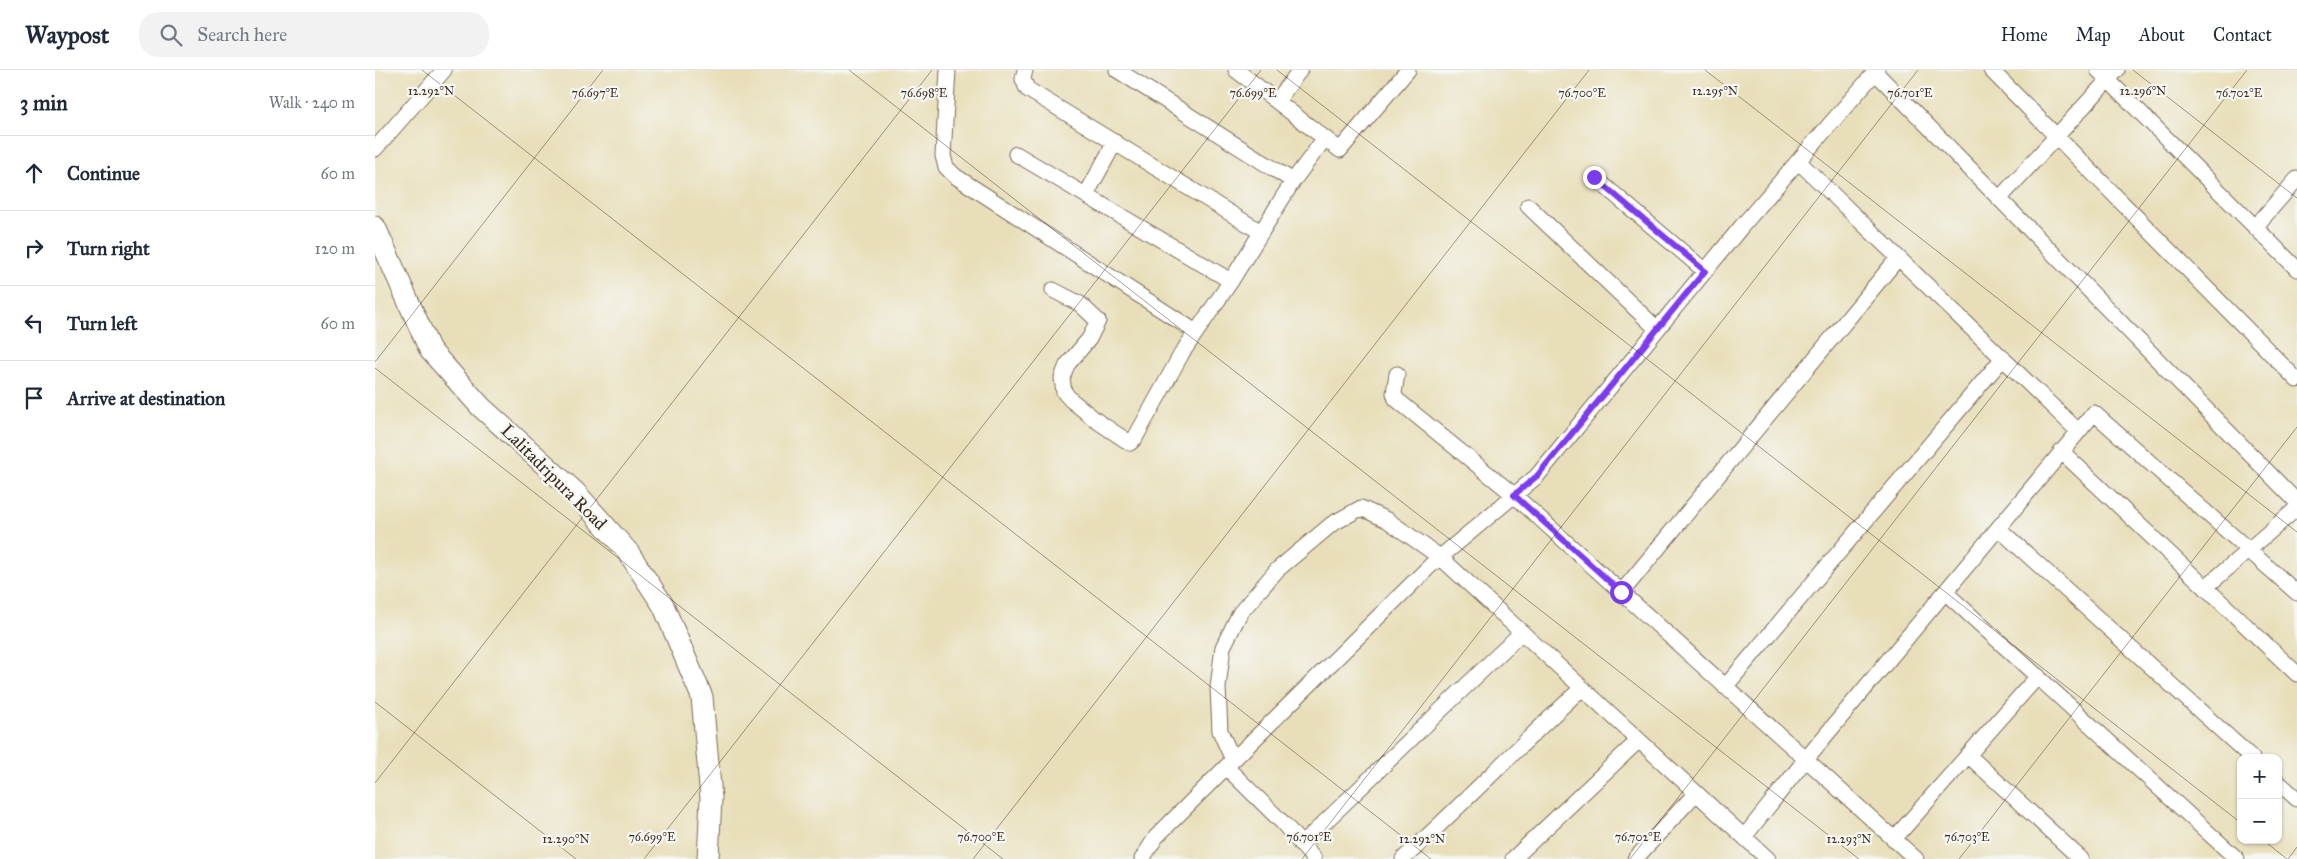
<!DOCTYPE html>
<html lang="en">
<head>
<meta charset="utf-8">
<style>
	:root { --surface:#fff; --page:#f2f2f3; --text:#1f2937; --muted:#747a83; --line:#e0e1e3 }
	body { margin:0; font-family:"IM FELL Great Primer",serif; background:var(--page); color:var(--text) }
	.controls { position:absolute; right:15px; bottom:15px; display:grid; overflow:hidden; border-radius:10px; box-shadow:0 1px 4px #0004 }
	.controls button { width:45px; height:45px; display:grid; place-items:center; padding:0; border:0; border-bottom:1px solid var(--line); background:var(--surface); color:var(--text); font:25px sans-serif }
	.stop { position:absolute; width:15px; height:15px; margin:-11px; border:4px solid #7c3aed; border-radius:50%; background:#fff }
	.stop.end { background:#7c3aed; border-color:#fff; box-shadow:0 1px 5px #0008 }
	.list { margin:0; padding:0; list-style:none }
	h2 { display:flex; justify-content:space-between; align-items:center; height:65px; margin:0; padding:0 20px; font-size:21px }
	h2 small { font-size:16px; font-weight:400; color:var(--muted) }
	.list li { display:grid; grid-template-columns:32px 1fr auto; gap:15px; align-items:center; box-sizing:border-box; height:75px; padding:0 20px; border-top:1px solid var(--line) }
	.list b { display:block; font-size:19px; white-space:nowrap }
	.list em { font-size:16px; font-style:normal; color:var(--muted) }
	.icon { flex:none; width:28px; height:28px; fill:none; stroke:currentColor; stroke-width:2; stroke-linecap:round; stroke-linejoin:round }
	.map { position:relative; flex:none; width:1922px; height:789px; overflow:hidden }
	header { display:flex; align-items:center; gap:30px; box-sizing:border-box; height:70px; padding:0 25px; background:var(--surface); border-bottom:1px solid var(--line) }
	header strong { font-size:24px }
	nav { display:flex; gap:28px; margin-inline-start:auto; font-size:18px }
	.search { width:350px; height:45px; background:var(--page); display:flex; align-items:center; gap:12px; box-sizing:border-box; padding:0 18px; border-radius:20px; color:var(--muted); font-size:19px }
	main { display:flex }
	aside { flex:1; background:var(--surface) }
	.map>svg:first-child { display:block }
</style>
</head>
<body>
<header>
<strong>Waypost</strong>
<div class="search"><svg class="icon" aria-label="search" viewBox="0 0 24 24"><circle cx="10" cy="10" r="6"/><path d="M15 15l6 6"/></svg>Search here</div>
<nav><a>Home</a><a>Map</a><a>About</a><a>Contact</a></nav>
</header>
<main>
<aside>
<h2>3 min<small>Walk · 240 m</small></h2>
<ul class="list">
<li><svg class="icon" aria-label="ahead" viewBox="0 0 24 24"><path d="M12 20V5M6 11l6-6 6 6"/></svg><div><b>Continue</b></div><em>60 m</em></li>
<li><svg class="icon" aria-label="right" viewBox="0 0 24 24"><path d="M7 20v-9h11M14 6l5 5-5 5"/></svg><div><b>Turn right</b></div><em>120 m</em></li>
<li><svg class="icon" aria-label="left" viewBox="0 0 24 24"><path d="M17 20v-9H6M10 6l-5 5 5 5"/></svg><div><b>Turn left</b></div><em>60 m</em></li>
<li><svg class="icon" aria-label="arrive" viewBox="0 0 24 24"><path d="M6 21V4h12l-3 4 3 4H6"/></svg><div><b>Arrive at destination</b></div></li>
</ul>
</aside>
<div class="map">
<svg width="1922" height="789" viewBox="0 0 1922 789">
	<rect width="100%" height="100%" fill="#f6f6f2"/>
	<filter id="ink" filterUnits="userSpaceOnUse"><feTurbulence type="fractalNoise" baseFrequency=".02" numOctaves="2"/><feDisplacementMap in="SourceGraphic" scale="10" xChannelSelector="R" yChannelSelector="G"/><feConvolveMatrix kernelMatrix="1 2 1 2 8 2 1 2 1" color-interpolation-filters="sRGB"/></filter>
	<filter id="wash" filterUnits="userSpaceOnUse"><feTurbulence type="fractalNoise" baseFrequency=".0096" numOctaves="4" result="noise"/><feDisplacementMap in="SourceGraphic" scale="20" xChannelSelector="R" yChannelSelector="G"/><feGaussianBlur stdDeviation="1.12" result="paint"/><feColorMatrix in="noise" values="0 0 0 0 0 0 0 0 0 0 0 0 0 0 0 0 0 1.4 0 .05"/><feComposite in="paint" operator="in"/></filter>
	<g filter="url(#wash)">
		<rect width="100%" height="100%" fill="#e8dfba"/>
	</g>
	<g filter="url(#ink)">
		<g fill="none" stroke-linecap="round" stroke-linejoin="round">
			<defs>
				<path id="street" d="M573 0 568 86 571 97 580 106 821 262
					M650 0 648 9 652 19 886 162
					M742 0 918 111
					M861 0 965 80 1033 0
					M1616 0 1922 310
					M1723 0 1922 199
					M1500 2 1922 432
					M902 31 925 0
					M0 79 69 0
					M641 84 856 211
					M1423 91 1703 361
					M1219 107 1330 201
					M711 125 740 72
					M1625 128 1742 0
					M1153 136 1282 259
					M1880 157 1922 109
					M678 220 705 234 723 251 714 269 692 295 687 308 689 322 696 330 722 351 755 373 760 368 807 283 856 211 918 111 950 68
					M1022 304 1019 323 1021 329 1139 425 1541 789
					M1686 381 1922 604
					M1623 458 1877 688
					M1831 517 1922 438
					M1570 522 1862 789
					M1246 523 1523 188
					M1350 617 1628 288
					M1593 685 1706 789
					M858 690 845 661 843 617 848 577 865 543 902 500 957 454 986 438 1012 450 1065 487 1393 789
					M851 697 908 753 939 789
					M1903 712 1922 729
					M1369 767 1431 689 1719 343 1922 523
					M1519 769 1663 606
					M926 775 1147 562
					M767 789 781 767 851 697 1056 495 1162 406 1367 156 1502 0
					M1028 789C1089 733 1146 674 1207 618
					M1138 789 1264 670
					M1260 789 1321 723"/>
				<path id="secondary" d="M0 157 55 280 106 337 200 422 253 482 288 535 327 627 336 728 333 789"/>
			</defs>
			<use href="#street" stroke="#786955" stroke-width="17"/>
			<use href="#secondary" stroke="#786955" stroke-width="23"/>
			<use href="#street" stroke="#fff" stroke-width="15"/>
			<use href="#secondary" stroke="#fff" stroke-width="21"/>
		</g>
	</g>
	<g fill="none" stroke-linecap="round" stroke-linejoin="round" filter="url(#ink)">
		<path stroke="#7c3aed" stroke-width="6" d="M1219 107 1330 201 1162 406 1139 425 1246 522"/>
	</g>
	<path fill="none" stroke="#3b2a1e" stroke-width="1" stroke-opacity="0.45" d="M47 0 1056 789M474 0 1484 789M902 0 1866 753M1330 0 1922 462M1758 0 1922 128M0 292 228 0M0 298 628 789M0 632 201 789M0 713 557 0M1888 770 1912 789M269 789 886 0M598 789 1214 0M927 789 1543 0M1255 789 1872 0M1584 789 1922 357M1913 789 1922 777"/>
	<g text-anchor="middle" stroke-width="4.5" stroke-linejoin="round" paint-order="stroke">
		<g font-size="18" fill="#3b2a1e" stroke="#f6f6f2">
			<text transform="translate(179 407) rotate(45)" y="6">Lalitadripura Road</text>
		</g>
	</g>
	<g font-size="12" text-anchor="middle" fill="#3b2a1e" stroke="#f6f6f2" stroke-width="4.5" stroke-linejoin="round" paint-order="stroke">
		<text x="56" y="25">12.292°N</text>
		<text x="1340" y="25">12.295°N</text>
		<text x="1768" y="25">12.296°N</text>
		<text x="220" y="27">76.697°E</text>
		<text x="549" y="27">76.698°E</text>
		<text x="878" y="27">76.699°E</text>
		<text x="1207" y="27">76.700°E</text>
		<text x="1535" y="27">76.701°E</text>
		<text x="1864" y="27">76.702°E</text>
		<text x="277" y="771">76.699°E</text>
		<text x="606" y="771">76.700°E</text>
		<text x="934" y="771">76.701°E</text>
		<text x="1263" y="771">76.702°E</text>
		<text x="1592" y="771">76.703°E</text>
		<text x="191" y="773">12.290°N</text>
		<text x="1047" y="773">12.292°N</text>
		<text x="1474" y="773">12.293°N</text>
	</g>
</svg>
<div class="controls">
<button>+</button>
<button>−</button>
</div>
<div class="stop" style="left:1246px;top:522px"></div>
<div class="stop end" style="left:1219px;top:107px"></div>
</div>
</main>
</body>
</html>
